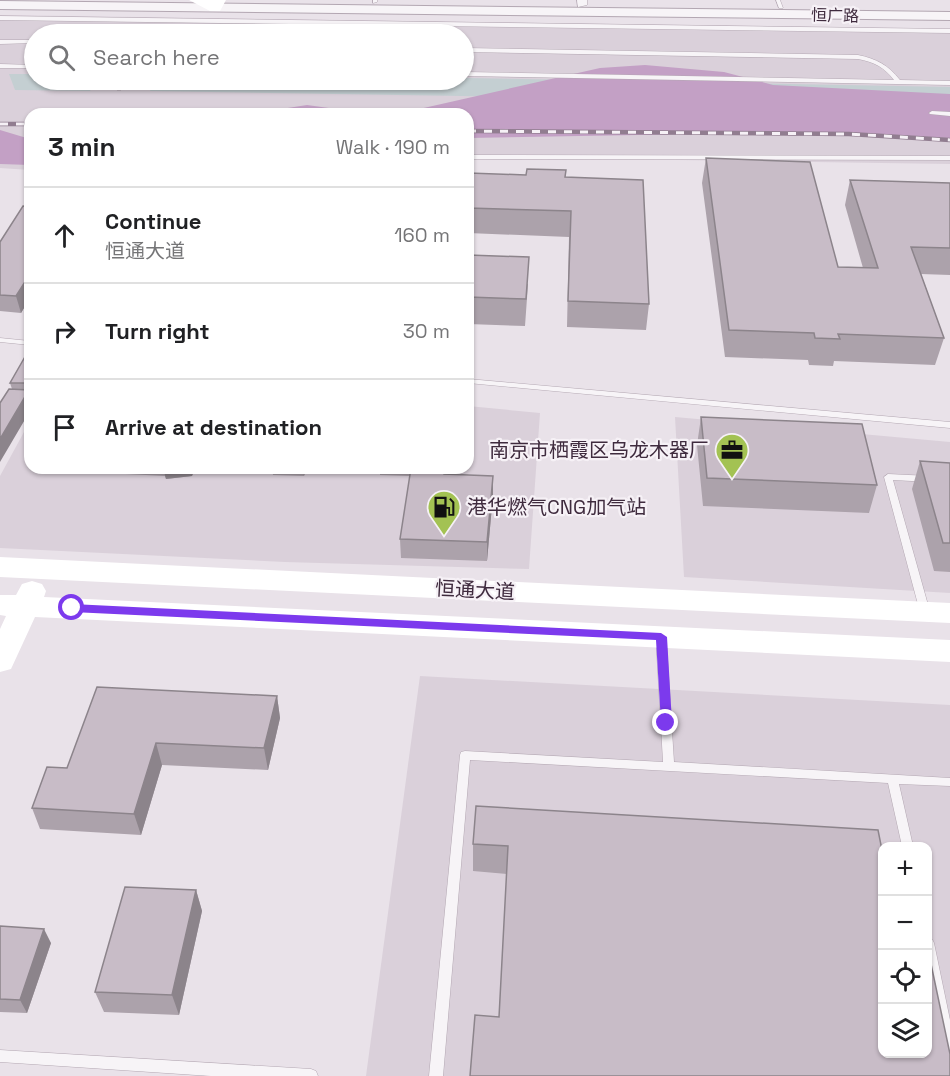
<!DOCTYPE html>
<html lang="en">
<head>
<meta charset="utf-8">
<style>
	:root { --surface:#fff; --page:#f6f6f6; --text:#202124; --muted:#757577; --line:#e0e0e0 }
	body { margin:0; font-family:"Space Grotesk","Noto Sans SC",sans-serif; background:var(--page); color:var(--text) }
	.controls { position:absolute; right:18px; bottom:18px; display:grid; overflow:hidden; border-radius:12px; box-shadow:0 2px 4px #0004 }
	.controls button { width:54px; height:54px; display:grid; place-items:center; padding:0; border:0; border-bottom:2px solid var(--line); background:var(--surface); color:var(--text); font:30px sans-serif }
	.stop { position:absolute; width:18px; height:18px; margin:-14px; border:4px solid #7c3aed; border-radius:50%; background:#fff }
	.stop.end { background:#7c3aed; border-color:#fff; box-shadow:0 2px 6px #0008 }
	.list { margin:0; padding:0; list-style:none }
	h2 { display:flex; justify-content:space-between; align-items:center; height:78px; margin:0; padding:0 24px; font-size:26px }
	h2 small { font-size:20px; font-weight:400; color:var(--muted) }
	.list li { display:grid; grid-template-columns:39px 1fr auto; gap:18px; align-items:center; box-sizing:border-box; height:96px; padding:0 24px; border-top:2px solid var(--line) }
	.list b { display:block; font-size:22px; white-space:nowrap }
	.list p { margin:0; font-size:20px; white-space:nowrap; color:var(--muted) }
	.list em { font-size:20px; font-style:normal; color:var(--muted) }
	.icon { flex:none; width:33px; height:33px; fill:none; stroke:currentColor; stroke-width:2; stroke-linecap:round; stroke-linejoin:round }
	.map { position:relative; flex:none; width:950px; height:1076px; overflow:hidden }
	.search { position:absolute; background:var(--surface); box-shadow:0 2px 4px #0004; left:24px; top:24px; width:450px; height:66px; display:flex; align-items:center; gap:15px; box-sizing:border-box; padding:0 21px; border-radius:33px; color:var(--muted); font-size:22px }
	.panel { position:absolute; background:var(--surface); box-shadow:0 2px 4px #0004; left:24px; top:108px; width:450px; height:366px; border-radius:18px }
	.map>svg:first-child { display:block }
</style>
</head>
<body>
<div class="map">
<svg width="950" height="1076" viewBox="0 0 950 1076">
	<rect width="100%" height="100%" fill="#e9e2e9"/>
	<path fill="#dad0da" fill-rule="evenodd" d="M0 15 950 29V164L468 157V114H30V170L0 168ZM34 34H464V80H34Z
		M468 406 540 413 529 569 285 562 0 548V476L30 421V468H468Z
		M675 417 950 442V593L684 577Z
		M420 676 950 705V1076H366ZM882 846H928V1054H882Z"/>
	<path fill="#c4cfd2" d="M9 74H34V80H96V82L90 91 15 90Z
		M464 78 950 87V104L150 91 154 80Z"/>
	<path fill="#c3a0c5" d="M645 65 724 72 773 85 950 94V138L753 133 468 138V114H250L307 105 365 113 406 112 600 68Z
		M0 130 30 139V165L0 164Z"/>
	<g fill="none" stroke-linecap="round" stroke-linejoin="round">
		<defs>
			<path id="service" d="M373 0H377V2L373 3Z
				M776 0H780L783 8H779Z
				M0 16 950 29V33L0 20Z
				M0 40H34V43L0 44Z
				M464 48 858 55C877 59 888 65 900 80L950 81V85L464 76V72L894 80C884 67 874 62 858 59L464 52Z
				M0 64 34 65V68H0Z
				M123 80H128L121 90H117L116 89Z
				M932 111 950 112V116L930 114 929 113Z
				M468 155 950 156V160L468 159Z
				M0 338 30 341V345L0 342Z
				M468 379 950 422V428L468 383Z
				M888 474 950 477V483L893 480 930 612 928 614H922L920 612 884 477Z
				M661 633 664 634 666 637 674 762 950 778V786L899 784 913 846H902L888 783 470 760 443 1076H429L460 755 461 752 465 751 663 762 656 637 658 634Z
				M928 937 932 939 934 943 950 1020V1057L945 1055 944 1051 928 971Z
				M0 1050 311 1069 316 1071 318 1076H211L0 1062Z"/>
			<path id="minor" d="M577 0H587V5L578 7Z"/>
			<path id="tertiary" d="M0 1 950 12V20L0 9Z"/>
		</defs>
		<use href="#service" stroke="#b3a7b2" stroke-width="1"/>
		<use href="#minor" stroke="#b3a7b2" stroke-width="1"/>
		<use href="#tertiary" stroke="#b3a7b2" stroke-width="2"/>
		<use href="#service" fill="#f7f4f7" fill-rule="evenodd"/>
		<use href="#minor" fill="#f7f4f7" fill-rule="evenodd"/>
		<use href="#tertiary" fill="#f7f4f7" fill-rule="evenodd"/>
		<path fill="#fff" fill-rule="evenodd" d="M189 0H226L220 11H210Z
			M0 557 950 603V623L0 577Z
			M32 581 42 584 46 591 44 597 950 640V662L35 617 11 669 0 672V629L6 616 0 615V595H16L22 584Z"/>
		<defs>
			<path id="rail" d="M0 124H30
				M468 131 849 134 950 140"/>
		</defs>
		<use href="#rail" stroke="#917d90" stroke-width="4.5"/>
		<use href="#rail" stroke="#f6f1f6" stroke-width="3" stroke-dasharray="8" stroke-linecap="butt"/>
	</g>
	<path fill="#aca2ab" d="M706 158 838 267 863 268 845 205 850 180 950 183V275L921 274 944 338 935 365 834 361 833 366 809 365 808 360 725 357 702 183Z
		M526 175 565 177 649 304 646 330 567 327 569 237 468 233V181Z
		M30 207V298L21 313 0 311V242Z
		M468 255 528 284 525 326 468 324Z
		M30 348V411L12 389 10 383Z
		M701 417 877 485 869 513 703 506 697 445Z
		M920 461 950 463V572L934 571 912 489Z
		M62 468H195L192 476 166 479 165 476 67 471Z
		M272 468H306L304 476 273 475Z
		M380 468H447L446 474 493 476V495L487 561 401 558 400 539 410 476 380 475Z
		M277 696 280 718 268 770 162 765 141 835 40 829 32 808 67 768Z
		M473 844 882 850 499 1017 507 874 473 871Z
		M196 890 202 911 179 1015 104 1012 95 992Z
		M0 926 51 943 27 1013 0 1012Z"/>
	<path fill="#8c848b" d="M30 274V298L21 313 16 296Z
		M29 390 30 411 0 462V439Z
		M163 468H195L192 476 166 479Z
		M303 468H306L304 476Z
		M444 468H447L444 493Z
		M493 476V495L487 561V542Z
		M277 696 280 718 268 770 264 748Z
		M156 743 162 765 141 835 134 814Z
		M196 890 202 911 179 1015 172 995Z
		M44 929 51 943 27 1013 20 1000Z"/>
	<path fill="#c8bcc7" stroke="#8c848b" stroke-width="1.5" d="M706 158 810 162 838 267 878 268 850 180 950 183V248L911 247 944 338 838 334 840 339 815 338 814 333 729 330Z
		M527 169 566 170 565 177 643 180 649 304 568 301 571 211 468 208V181L469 173 526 175Z
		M23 206 30 207V274L16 296 0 295V242Z
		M468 255 529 257 526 299 468 297Z
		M30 348V383H10Z
		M9 389 29 390 0 439V403Z
		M701 417 862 424 877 485 707 478Z
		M920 461 950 463V543H943Z
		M411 468H444V474L493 476 487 542 400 539Z
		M97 687 277 696 264 748 156 743 134 814 32 808 47 767 67 768Z
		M476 806 878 830 882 850V1053H927V945L950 1054V1076H470L475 1015 499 1017 508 846 473 844Z
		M125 887 196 890 172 995 95 992Z
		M0 926 44 929 20 1000 0 999Z"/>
	<path fill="#7c3aed" d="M72 604 661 633 667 637 672 723 666 728 661 723 656 640 72 612 67 608Z"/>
	<defs>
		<symbol id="office-pin" viewBox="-11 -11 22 30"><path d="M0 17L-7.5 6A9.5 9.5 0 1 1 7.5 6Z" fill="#a3c253" stroke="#f6f1f6"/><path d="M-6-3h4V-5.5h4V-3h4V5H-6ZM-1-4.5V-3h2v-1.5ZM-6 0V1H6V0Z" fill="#111"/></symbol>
		<symbol id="fuel-pin" viewBox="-11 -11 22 30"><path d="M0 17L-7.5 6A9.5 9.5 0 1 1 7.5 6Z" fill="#a3c253" stroke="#f6f1f6"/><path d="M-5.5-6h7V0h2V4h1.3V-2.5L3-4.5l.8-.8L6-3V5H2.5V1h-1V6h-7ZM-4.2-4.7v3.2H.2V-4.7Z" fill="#111"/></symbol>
	</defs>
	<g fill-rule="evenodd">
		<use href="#office-pin" x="713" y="431" width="38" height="52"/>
		<use href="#fuel-pin" x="425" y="488" width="38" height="52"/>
	</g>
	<g text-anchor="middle" stroke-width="4.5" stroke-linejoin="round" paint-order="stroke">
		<g font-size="16" fill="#3f2b3e" stroke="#f6f1f6">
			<text transform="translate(835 15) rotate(1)" y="6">恒广路</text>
		</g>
		<g font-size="20" fill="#3f2b3e" stroke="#f6f1f6" text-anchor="end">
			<text x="709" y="457">南京市栖霞区乌龙木器厂</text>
			<text x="467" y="514" text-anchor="start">港华燃气CNG加气站</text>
		</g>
		<g font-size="20" fill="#3f2b3e" stroke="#f6f1f6">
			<text transform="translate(475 590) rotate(3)" y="7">恒通大道</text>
		</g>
	</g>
</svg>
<div class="controls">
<button>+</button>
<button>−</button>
<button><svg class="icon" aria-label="locate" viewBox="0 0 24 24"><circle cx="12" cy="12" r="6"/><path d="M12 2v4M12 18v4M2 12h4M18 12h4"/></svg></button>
<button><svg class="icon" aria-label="layers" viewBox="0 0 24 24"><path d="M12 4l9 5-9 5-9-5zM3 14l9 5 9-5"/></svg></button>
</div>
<div class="stop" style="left:72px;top:608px"></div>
<div class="stop end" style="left:666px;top:723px"></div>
<div class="search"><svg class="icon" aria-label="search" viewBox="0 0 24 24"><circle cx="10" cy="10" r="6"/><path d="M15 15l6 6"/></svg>Search here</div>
<section class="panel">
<h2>3 min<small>Walk · 190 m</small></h2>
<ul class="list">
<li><svg class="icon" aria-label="ahead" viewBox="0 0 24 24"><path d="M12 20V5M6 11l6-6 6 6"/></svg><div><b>Continue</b><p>恒通大道</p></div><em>160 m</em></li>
<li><svg class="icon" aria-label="right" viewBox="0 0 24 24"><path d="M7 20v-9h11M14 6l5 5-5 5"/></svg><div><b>Turn right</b></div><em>30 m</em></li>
<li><svg class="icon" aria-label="arrive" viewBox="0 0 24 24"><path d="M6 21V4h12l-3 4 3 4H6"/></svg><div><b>Arrive at destination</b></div></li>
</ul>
</section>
</div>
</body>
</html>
